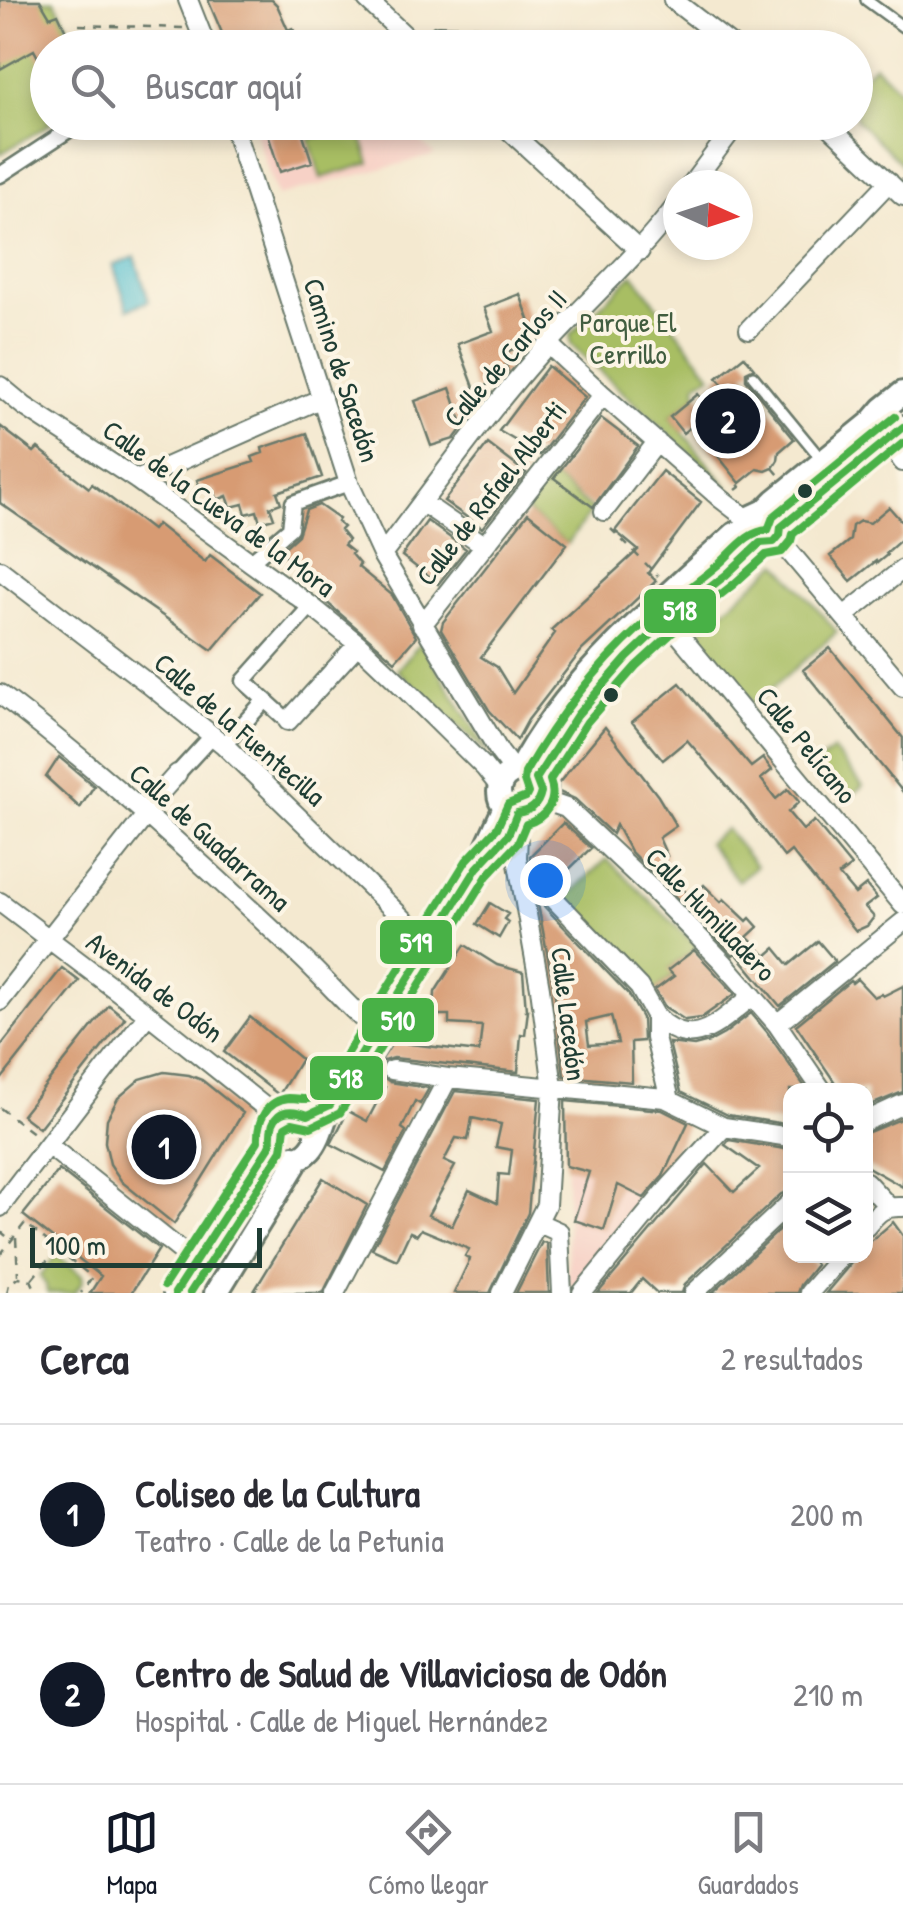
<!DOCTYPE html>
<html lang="es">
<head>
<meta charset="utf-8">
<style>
	:root { --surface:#fff; --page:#f2f2f3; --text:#2b2b33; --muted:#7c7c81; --line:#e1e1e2; --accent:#111827 }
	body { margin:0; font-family:"Patrick Hand",sans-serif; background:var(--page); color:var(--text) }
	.controls { position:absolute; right:30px; bottom:30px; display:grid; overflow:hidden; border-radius:20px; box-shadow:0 5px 15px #0003 }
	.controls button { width:90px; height:90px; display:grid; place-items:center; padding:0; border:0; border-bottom:2px solid var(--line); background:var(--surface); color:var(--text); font:50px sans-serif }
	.compass { position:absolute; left:663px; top:170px; width:90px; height:90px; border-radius:50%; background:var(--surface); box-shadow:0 5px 15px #0003; rotate:93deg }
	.scale { position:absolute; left:30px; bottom:25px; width:232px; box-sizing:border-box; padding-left:10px; border:5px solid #1f3d34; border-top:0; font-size:28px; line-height:35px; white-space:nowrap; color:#1f3d34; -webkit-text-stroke:8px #fcf5e5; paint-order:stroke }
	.you { position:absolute; left:545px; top:880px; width:35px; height:35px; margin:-25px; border:8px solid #fff; border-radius:50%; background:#1a73e8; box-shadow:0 0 0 15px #1a73e833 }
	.badge { display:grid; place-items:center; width:65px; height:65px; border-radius:50%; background:var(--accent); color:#fff; font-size:32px; font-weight:700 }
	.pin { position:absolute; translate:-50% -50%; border:5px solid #fff; box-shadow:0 2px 10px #0006 }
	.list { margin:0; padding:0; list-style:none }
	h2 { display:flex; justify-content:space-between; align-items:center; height:130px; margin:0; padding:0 40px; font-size:42px }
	h2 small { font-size:32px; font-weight:400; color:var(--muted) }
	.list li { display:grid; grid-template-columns:65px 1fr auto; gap:30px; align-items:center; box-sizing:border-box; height:180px; padding:0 40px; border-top:2px solid var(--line) }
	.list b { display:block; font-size:38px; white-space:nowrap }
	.list p { margin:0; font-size:32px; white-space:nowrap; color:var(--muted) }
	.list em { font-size:32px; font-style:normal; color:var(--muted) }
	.icon { flex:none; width:55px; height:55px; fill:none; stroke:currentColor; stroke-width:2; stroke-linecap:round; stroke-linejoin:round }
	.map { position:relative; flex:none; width:903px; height:1293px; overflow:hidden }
	.search { position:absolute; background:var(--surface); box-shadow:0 5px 15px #0003; left:30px; right:30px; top:30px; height:110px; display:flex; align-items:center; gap:25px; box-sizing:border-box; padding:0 35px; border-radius:55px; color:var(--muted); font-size:38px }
	.sheet { height:490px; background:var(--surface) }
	nav { display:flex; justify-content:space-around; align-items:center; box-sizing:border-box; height:140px; border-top:2px solid var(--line); background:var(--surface); font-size:28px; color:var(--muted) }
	nav a { display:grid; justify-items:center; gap:5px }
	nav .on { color:var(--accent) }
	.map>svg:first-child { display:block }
</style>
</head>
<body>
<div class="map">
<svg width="903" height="1293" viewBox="0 0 903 1293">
	<rect width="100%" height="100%" fill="#fcf5e5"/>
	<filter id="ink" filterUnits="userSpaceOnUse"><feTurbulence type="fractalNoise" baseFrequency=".01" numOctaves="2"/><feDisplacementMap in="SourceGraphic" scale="20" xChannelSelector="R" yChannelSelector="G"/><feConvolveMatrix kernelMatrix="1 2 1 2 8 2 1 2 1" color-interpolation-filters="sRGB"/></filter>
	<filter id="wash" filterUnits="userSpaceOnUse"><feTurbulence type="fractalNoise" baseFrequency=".0048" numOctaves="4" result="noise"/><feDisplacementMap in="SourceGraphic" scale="40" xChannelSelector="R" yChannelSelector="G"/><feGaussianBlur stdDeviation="2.25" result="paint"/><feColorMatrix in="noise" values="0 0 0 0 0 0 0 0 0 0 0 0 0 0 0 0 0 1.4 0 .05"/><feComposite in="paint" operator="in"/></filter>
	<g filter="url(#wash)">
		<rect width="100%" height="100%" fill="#f4e9d0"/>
		<path fill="#f7d1c6" d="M252 123H400L435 155 277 196Z
			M651 1149 671 1159 647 1199 578 1288 568 1283 567 1167 593 1173Z"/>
		<path fill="#a8be63" stroke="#647e4c" stroke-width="2.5" d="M0 0H54L81 47 48 48V122L52 123 0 154Z
			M874 65 903 93V165L856 120V84Z
			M357 124 370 163 321 178 309 139Z
			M633 274 711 375 698 382 696 387 698 394 670 417 729 489 571 345 570 335Z
			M548 473 592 510 567 544 521 507Z
			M778 563 837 632 754 704 695 635Z
			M421 642 489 754 397 670Z
			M833 750 863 786 844 802 814 766Z
			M726 829 756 866 738 881 708 843Z
			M607 859 698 947 669 969 674 975 653 992 564 899Z
			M56 1255 82 1275 83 1281 74 1293H47L46 1285 40 1276Z"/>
		<path fill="#55bfd0" stroke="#3a7e82" stroke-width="2.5" d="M135 257 149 301 128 309 113 265Z"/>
		<g id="blocks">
			<path fill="#d79b73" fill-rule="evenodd" d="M0 0H40L50 17 58 14 74 48H48V76L34 50 0 69Z
				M208 0H272L277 5 288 30 293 28 299 48H240L236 34 225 40Z
				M264 122H299L312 162 280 172Z
				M520 294 536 339 502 354 508 371 500 380 475 390 458 344 493 331 484 308Z
				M744 356 754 368 746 372V380L794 439 779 452 778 460 773 468 766 471 757 469 740 483 693 425 683 433 670 417 698 394 710 410 730 394 717 378Z
				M548 366 585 397 540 455 499 431Z
				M450 388 463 427 454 439 431 446 415 401Z
				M601 418 638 446 593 507 554 478Z
				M0 426 34 452 38 448 89 488 92 484 152 530 157 524 205 562 210 555 260 593 212 650 0 503Z
				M307 433 322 477 277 492 281 503 270 507 274 518 260 522 257 511 246 514 243 504 231 507 227 496 217 500 213 489 202 492 197 480 254 462 252 457 263 453 262 448Z
				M488 444 526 473 482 528 444 501Z
				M662 471 701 502 648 573 656 581 582 650 528 720 517 740 489 710 441 630 443 622 528 513 567 544 481 657 497 667 513 693 555 633 551 630 638 550 615 531Z
				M319 505 339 519 337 522 343 527 340 530 348 540 344 545 353 552 351 554 360 565 358 567 392 595 416 637 395 661 324 600 330 591 280 551 298 535 306 510Z
				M889 507 903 523V538L886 553 887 555 877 563 876 561 851 581 830 556 850 540 852 526 860 521 870 523Z
				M427 521 466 549 438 584 402 556Z
				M830 648 903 738V792L803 670Z
				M680 683 751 767 763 758 772 770 761 779 776 799 788 789 799 802 788 812 803 830 814 821 846 860 851 866 839 875 855 894 866 885 877 898 865 907 874 917 867 926 856 931 791 851 784 857 746 808 687 740 663 760 632 722Z
				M605 727 658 796 676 826 659 838 667 856 663 858 675 877 673 878 691 898 704 885 721 902 724 899 747 921 750 918 758 927 747 937 766 956 775 948 789 965 818 941 835 961 780 1006 736 953 733 955 630 851 616 825 612 834 575 799 559 792 558 784Z
				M59 757 94 786 80 808 46 777Z
				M563 823 591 848 556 882 545 872 531 866 530 856Z
				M537 899 629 995 642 1018 643 1041 631 1042 632 1082 564 1076 555 995ZM611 1016 618 1043 589 1045 586 1022Z
				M490 903 508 914 504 919 508 922 499 938 477 924Z
				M465 945 497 965 523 972 526 1010H528L525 1035 521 1034 518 1072 394 1058 380 1062 393 1042 479 1052 482 1026 449 1024V1015H434L435 992Z
				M694 950 735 994 701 1018 685 1020 665 1007 655 990 674 976 668 970Z
				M62 968 79 981 0 1081V1047Z
				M857 979 874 997 881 994 883 996 903 986V1092L866 1107V1090H840L796 1025 850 981 852 983Z
				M109 1005 125 1018 39 1128 22 1115Z
				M751 1013 767 1032 807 1090H790V1120L785 1124 728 1115 681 1092 669 1043 694 1046 709 1042 724 1034Z
				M250 1017 301 1059 279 1095 224 1052Z
				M164 1072 189 1075 202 1080 243 1113 174 1224 122 1182 110 1164 105 1142 107 1119 118 1098 140 1079Z
				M382 1076 390 1082 429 1088 420 1104 415 1101 402 1128 406 1131 385 1172 331 1144 348 1111 367 1121 385 1087 378 1084Z
				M455 1091 539 1099 528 1213 490 1293H454L470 1259 465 1256 469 1249 421 1229 417 1235 410 1232 397 1260 372 1249ZM472 1118 501 1124 496 1147 512 1150 509 1175 499 1174 497 1203 469 1190 452 1226 428 1215 455 1166 444 1161 456 1138 468 1140Z
				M565 1101 662 1110 688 1123 663 1176 644 1198 618 1185 604 1230 574 1220 589 1172 566 1166Z
				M903 1118V1187L866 1166V1133Z
				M729 1140 785 1149 790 1152V1191L781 1194 685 1284 682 1293H657L642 1279 631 1293H598L707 1164 734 1192 759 1169 725 1145Z
				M59 1170 159 1249 131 1293H90L101 1276 23 1215Z
				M323 1178 367 1205 323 1293H253Z
				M790 1220V1256H808L816 1265 800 1285 797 1293H712Z
				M893 1222 903 1236V1293H826L857 1256H866V1245Z
				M542 1242 547 1243 549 1293H516Z"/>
		</g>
	</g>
	<g filter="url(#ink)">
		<use href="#blocks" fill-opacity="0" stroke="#6a796b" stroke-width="2.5"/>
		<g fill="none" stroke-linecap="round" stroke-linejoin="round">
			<defs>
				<path id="service" d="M866 0 903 27
					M753 376 822 460"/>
				<path id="pedestrian" d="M0 175 81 122
					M250 562 290 528 293 503 349 483
					M288 721 244 681 311 606
					M224 745 265 700
					M177 774 212 736"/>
				<path id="minor" d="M188 0 207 48
					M367 0 418 48
					M673 0 735 48
					M427 48 438 35 481 36
					M232 122 349 483 382 555 500 753 515 772
					M500 122 640 251
					M825 122 903 196
					M691 185 738 122
					M749 329 889 182
					M548 344 603 395 720 498 750 521
					M0 386 24 406 137 480 311 606 358 644 399 683 484 767 500 787
					M888 441 903 462
					M137 480 322 398
					M423 503 484 545
					M604 511 657 442
					M778 538 903 687
					M382 555C437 484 488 410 548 344 592 296 639 255 678 203
					M0 570 146 682 224 745 430 945
					M844 616 903 569
					M667 620 903 905
					M422 625 603 395
					M0 694C105 774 203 864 299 955 325 979 348 1007 375 1030
					M288 721 358 644
					M540 799 566 808 654 891 723 962 777 1024 822 1090
					M143 812 177 774
					M524 894 530 885 537 881 639 987 655 1015V1038L670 1100
					M0 902 148 1014 276 1116
					M0 1001 146 815
					M655 1015C693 1055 719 1021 753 996
					M777 1024 903 922
					M392 1070 448 1078 665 1098 724 1127 790 1137
					M866 1121 903 1104
					M48 1145 195 1262
					M866 1182 888 1206
					M0 1207 148 1014
					M539 1223 559 1232 562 1293
					M866 1227C878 1212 883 1206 903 1207
					M335 1293 448 1078
					M502 1293 546 1205 553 1088 540 988 517 858 519 813
					M582 1293 665 1192 724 1127
					M694 1293 790 1203
					M809 1293 841 1256"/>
				<path id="tertiary" d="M749 528 752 517 765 511 776 500 872 422 883 409 903 393
					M760 543 774 542 780 535 781 527 903 427
					M519 771C569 676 657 605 735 534L749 528
					M499 792a21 21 0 1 1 42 0a21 21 0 1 1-42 0Z
					M536 779C569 719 612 667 664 623 696 597 732 573 760 543
					M316 1139C317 1123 307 1105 288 1110 247 1120 282 1180 310 1150 320 1139 324 1119 330 1105L477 868 505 807
					M175 1293 271 1144
					M216 1293 295 1164 294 1157"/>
			</defs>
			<use href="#service" stroke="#6a796b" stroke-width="14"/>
			<use href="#pedestrian" stroke="#6a796b" stroke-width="19"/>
			<use href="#minor" stroke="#6a796b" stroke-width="22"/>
			<use href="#tertiary" stroke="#6a796b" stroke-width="28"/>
			<path stroke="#6a796b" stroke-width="2.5" stroke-dasharray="8 8" stroke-linecap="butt" d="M79 25 183 28
				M773 468 779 475
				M736 490 740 487 738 484 740 482
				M611 529 658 576
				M0 1108 34 1134
				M0 1231 11 1240
				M16 1238 18 1275
				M0 1255 25 1223 92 1277 81 1293
				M32 1279 56 1250
				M7 1293 9 1284 19 1277 31 1280 37 1293"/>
			<use href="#service" stroke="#fff" stroke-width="9"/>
			<use href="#pedestrian" stroke="#fff" stroke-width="14"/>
			<use href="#minor" stroke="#fff" stroke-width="18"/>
			<use href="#tertiary" stroke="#fff" stroke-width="22"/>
			<defs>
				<path id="bus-1" d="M175 1293 271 1144C269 1116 281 1105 308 1115L330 1105 477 868 508 835 517 813C531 811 538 806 541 792L536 779 577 715 627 658 664 623 726 575 760 543 774 542 780 535 781 527 903 427"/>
				<path id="bus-2" d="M190 1293 282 1150 285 1127 292 1123 311 1127 340 1113 487 876 518 843 526 824C546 818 558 801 550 780L587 722 636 666 672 633 734 584 766 555 782 552 791 541 793 534 903 443"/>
				<path id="bus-3" d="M164 1286 258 1141C257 1121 266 1100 289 1098 304 1098 306 1102 321 1095L466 861 497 828 508 804 526 797 528 793 524 781 525 773C556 719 594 669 640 627 665 605 693 586 719 564 734 551 747 531 768 530L773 517 895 417"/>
			</defs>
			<use href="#bus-1" stroke="#fcf5e5" stroke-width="15"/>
			<use href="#bus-2" stroke="#fcf5e5" stroke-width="15"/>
			<use href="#bus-3" stroke="#fcf5e5" stroke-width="15"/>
			<use href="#bus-1" stroke="#48b146" stroke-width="8"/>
			<use href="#bus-2" stroke="#48b146" stroke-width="8"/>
			<use href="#bus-3" stroke="#48b146" stroke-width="8"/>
		</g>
	</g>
	<g fill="#1f3d34" stroke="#fcf5e5" stroke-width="4">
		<circle cx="805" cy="491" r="9"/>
		<circle cx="611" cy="695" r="9"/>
	</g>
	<g text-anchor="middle" stroke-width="8" stroke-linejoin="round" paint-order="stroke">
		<g font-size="28" fill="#415d40" stroke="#fcf5e5">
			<text x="628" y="332">Parque El<tspan x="628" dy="32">Cerrillo</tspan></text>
		</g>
		<g font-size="28" fill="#1f3d34" stroke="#fcf5e5">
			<text transform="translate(505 358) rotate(-49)" y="10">Calle de Carlos II</text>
			<text transform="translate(342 370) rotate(72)" y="10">Camino de Sacedón</text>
			<text transform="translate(491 493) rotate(-52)" y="10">Calle de Rafael Alberti</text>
			<text transform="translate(219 508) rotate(36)" y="10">Calle de la Cueva de la Mora</text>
			<text transform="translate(240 729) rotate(41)" y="10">Calle de la Fuentecilla</text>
			<text transform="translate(807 745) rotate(51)" y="10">Calle Pelícano</text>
			<text transform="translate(210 837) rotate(42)" y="10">Calle de Guadarrama</text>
			<text transform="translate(711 914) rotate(46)" y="10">Calle Humilladero</text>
			<text transform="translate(155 987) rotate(37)" y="10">Avenida de Odón</text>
			<text transform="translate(569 1014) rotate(83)" y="10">Calle Lacedón</text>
		</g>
	</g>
	<g stroke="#fcf5e5" stroke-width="4">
		<rect x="642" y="587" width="76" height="48" rx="10" fill="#48b146"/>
		<rect x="378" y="918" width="76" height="48" rx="10" fill="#48b146"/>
		<rect x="360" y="996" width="76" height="48" rx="10" fill="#48b146"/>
		<rect x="308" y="1054" width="77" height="48" rx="10" fill="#48b146"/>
	</g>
	<g font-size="28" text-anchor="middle" font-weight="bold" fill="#fff">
		<text x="680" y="620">518</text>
		<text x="416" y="952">519</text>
		<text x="398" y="1030">510</text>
		<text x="346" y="1088">518</text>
	</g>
</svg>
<div class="controls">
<button><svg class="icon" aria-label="locate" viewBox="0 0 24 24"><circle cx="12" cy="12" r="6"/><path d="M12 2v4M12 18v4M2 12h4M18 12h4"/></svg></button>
<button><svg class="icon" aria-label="layers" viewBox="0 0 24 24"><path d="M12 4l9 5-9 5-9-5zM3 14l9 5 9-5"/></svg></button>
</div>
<svg class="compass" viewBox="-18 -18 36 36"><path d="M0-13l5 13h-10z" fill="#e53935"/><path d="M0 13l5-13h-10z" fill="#7c7c81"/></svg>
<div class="scale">100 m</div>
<div class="you"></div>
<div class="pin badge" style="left:164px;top:1147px">1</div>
<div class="pin badge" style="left:728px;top:421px">2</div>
<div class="search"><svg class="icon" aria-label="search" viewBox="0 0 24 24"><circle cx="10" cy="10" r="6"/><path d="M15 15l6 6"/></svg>Buscar aquí</div>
</div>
<section class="sheet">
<h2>Cerca<small>2 resultados</small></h2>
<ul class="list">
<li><span class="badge">1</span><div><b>Coliseo de la Cultura</b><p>Teatro · Calle de la Petunia</p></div><em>200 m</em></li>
<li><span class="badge">2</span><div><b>Centro de Salud de Villaviciosa de Odón</b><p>Hospital · Calle de Miguel Hernández</p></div><em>210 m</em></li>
</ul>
</section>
<nav>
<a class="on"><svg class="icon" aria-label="map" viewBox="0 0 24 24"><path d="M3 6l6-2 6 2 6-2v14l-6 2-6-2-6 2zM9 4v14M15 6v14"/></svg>Mapa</a>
<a><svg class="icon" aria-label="directions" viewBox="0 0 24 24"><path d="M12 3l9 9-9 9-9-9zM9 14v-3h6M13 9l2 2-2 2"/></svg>Cómo llegar</a>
<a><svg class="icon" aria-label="saved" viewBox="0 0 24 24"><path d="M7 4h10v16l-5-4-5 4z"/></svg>Guardados</a>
</nav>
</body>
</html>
